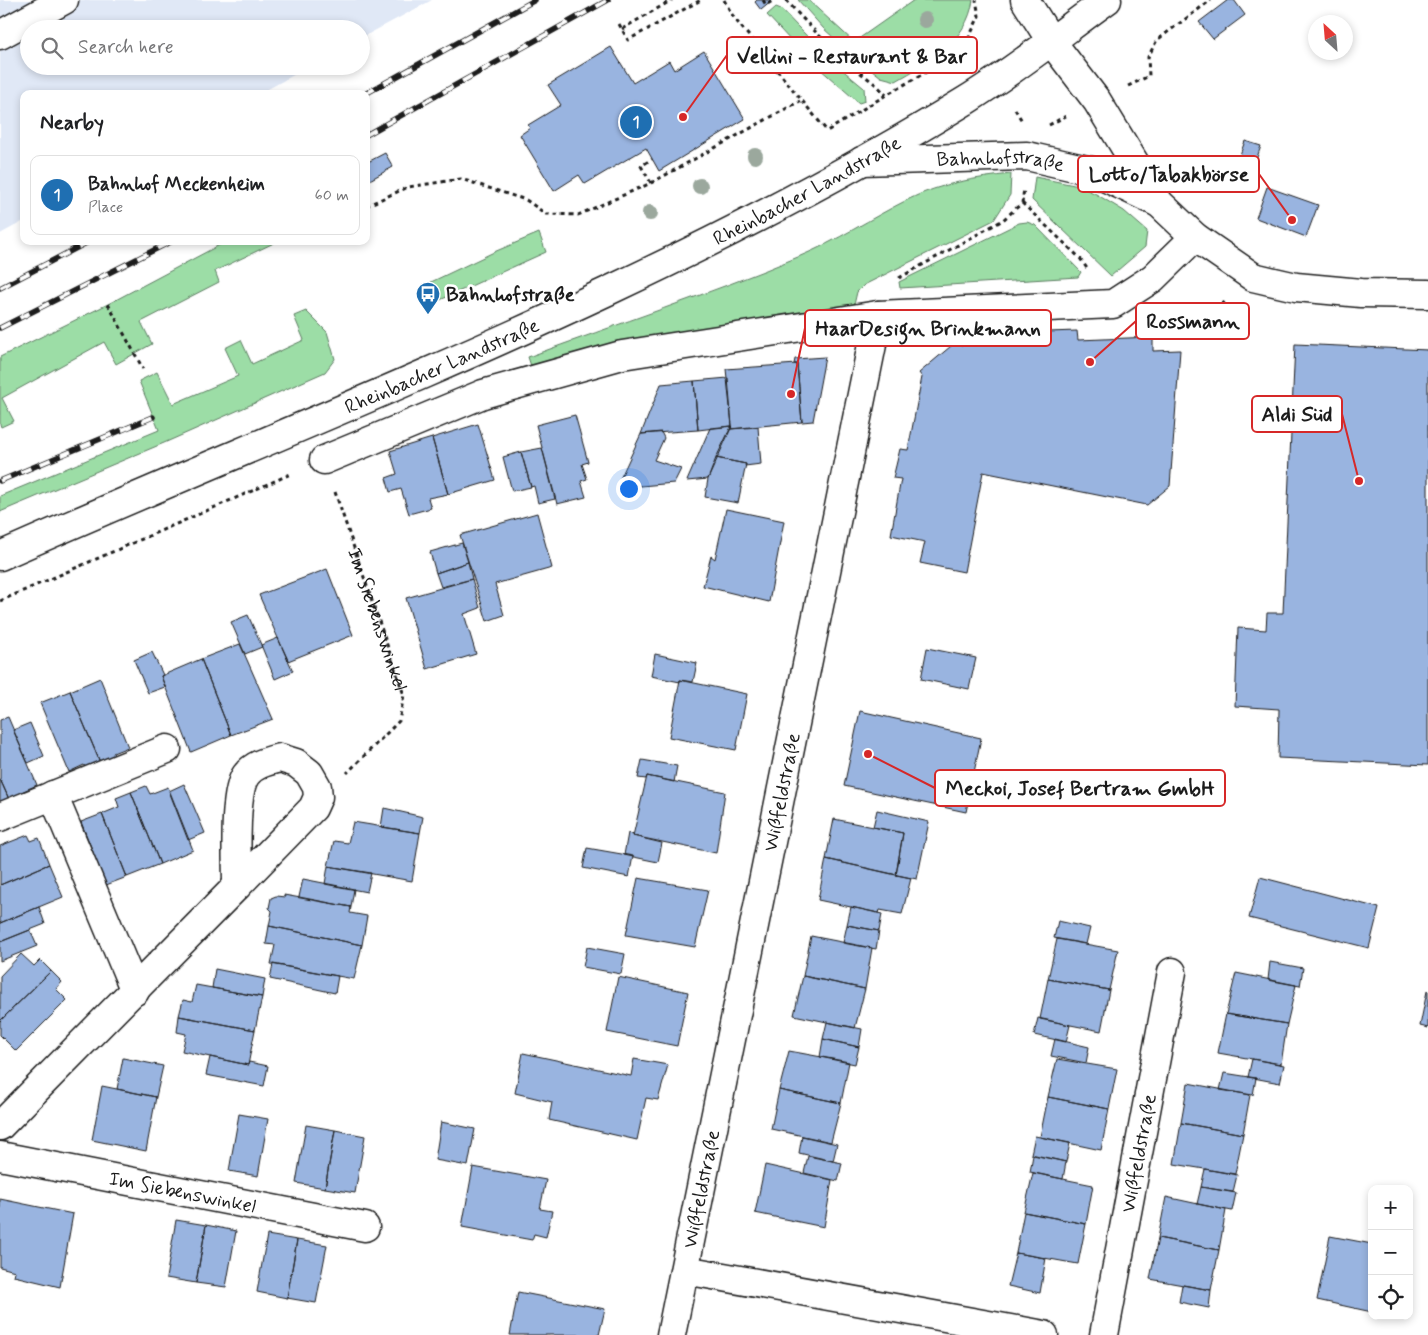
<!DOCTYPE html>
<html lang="en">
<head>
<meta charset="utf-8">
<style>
	:root { --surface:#fff; --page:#f6f6f6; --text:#202124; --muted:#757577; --line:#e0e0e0; --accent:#1f6fb2 }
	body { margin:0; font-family:Mynerve,sans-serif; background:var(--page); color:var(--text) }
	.controls { position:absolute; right:15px; bottom:15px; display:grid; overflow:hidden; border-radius:10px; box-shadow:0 2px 8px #0003 }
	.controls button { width:45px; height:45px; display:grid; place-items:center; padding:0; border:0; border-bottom:1px solid var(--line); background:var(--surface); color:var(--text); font:25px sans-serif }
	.compass { position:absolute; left:1308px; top:15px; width:45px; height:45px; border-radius:50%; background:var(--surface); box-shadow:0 2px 8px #0003; rotate:334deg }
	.you { position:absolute; left:628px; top:488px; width:18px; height:18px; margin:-12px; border:4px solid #fff; border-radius:50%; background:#1a73e8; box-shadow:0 0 0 8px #1a73e833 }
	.badge { display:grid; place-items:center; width:32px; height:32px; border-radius:50%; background:var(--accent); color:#fff; font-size:16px; font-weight:700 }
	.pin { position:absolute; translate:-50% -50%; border:2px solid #fff; box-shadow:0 1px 5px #0006 }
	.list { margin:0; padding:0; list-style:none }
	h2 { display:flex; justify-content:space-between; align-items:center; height:65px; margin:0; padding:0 20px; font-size:21px }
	h2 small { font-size:16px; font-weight:400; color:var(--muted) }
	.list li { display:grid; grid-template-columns:32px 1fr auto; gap:15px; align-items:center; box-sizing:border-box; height:80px; margin:0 10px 10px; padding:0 10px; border:1px solid var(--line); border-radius:10px }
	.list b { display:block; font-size:19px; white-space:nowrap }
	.list p { margin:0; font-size:16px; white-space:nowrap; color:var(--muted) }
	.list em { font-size:16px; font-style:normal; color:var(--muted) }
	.icon { flex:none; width:28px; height:28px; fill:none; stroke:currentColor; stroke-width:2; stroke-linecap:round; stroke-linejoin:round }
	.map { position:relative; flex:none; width:1428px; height:1335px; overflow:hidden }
	.search { position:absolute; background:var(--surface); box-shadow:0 2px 8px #0003; left:20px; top:20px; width:350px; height:55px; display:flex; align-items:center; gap:12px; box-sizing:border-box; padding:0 18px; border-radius:28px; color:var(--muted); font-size:19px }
	.panel { position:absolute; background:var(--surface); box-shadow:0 2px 8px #0003; left:20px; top:90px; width:350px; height:155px; border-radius:10px }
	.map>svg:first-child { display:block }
</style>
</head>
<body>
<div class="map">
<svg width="1428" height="1335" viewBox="0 0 1428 1335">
	<rect width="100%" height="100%" fill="#fff"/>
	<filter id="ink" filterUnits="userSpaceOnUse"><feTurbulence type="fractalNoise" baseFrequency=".02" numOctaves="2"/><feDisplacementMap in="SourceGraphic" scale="10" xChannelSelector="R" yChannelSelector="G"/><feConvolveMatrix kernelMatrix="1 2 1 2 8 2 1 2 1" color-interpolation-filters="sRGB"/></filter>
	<g filter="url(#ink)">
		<path fill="#e0e8f6" d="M0 0H432L361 38V29H29V66H310L259 94H24V221L0 234Z"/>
		<path fill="#9cdda6" stroke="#5c7c61" d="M798 0H808L854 42 914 0H973C967 42 929 62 896 81L881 77 853 55 824 29Z
			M776 7 781 9C808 38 833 63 864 88L865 101 859 103 804 55 767 15Z
			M1011 174 1010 195 994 220 864 285 857 292 853 309 630 342 531 366 528 357C618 324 709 294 798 257 837 241 871 218 909 199 942 183 975 178 1011 174Z
			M1035 177 1079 186 1096 194 1124 211 1147 231 1145 247 1111 276 1032 200Z
			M1027 222 1035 225 1081 272 1078 277 900 288 899 282 1019 223Z
			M539 233 546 252 440 300 431 282 494 252Z
			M227 241H278L215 271 219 282 141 322 152 344 116 364 104 342 2 398 14 421 1 427 0 424V357L108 304Z
			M306 311 327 332 335 359 325 372 164 443 0 512V496L159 430 139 381 157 372 173 404 238 376 225 348 241 340 252 364 304 340 294 316Z"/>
		<path fill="#99b4e0" stroke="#1c1c1c" d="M757 0H772V1L761 10 755 2Z
			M1228 0H1234L1245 15 1213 39 1199 22Z
			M611 47 633 83 669 61 674 70 704 51 745 119 659 171 646 148 585 184 579 175 554 191 520 135 530 128 528 125 561 105 548 85Z
			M1245 141 1261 146 1249 180 1233 174Z
			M385 153 393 167 366 182V163Z
			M1267 187 1318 205 1306 237 1256 218Z
			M1077 331 1078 340 1153 337V351L1180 350 1170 486 1147 505 983 472 964 572 920 563 925 542 891 535 901 479 893 478 900 449 908 450 922 377 919 373 957 341 960 345 1048 341V332Z
			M1295 344 1428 350V765L1278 758 1279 709 1235 706 1238 628 1266 630 1267 613H1283Z
			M825 357 813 421 802 422 797 364H794L795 359Z
			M797 364 802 422 730 429 732 426 726 369Z
			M728 378 732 426 698 430 694 381Z
			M694 381 698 430 641 434 661 384Z
			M575 415 588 462 582 464 587 479 581 481 586 497 557 504 536 425Z
			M478 424 495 480 448 494 432 438Z
			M732 426 708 479 687 481 710 428Z
			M758 427 761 464 745 466 746 464 716 458 730 429Z
			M661 432 664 438 654 460 681 469 674 483 641 486 620 479 641 434Z
			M432 438 448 494 428 498 431 508 409 514 401 489 390 492 386 478 397 474 390 451Z
			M542 448 555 499 538 503 534 486 531 487 521 452Z
			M521 452 531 487 512 491 503 457Z
			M716 458 746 464 738 503 705 497 708 479Z
			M726 509 784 521 769 602 703 586 711 556 715 559Z
			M537 513 552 568 495 584 504 615 487 621 460 535Z
			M462 543 468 562 436 573 430 552Z
			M468 562 472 579 441 587 436 573Z
			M327 569 353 635 288 661 259 595Z
			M472 579 480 608 464 614 476 654 427 669 406 598Z
			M248 615 262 647 245 654 231 622Z
			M278 638 293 671 275 679 261 645Z
			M240 644 273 719 231 735 201 659Z
			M927 648 976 658 969 689 921 679Z
			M152 652 163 675 161 676 165 687 148 693 134 660Z
			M655 654 697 663 693 682 680 680V682L651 676Z
			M201 659 231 735 191 752 161 676Z
			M100 678 128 747 113 753 116 760 102 767 70 691Z
			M680 680 747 694 736 750 669 737Z
			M70 691 102 767 88 773 84 765 69 772 40 703Z
			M860 711 981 738 966 812 844 786Z
			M8 717 37 785 21 792 25 800 12 806 0 779V720Z
			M30 723 44 756 28 763 13 730Z
			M642 760 677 766 674 782 647 776 646 779 638 778Z
			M647 776 725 792 716 853 633 836Z
			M0 779 12 806 0 810Z
			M184 784 205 833 188 840 169 791Z
			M146 786 150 794 168 787 193 850 160 864 131 792Z
			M131 792 160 864 127 877 102 814 119 807 116 798Z
			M384 808 423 817 420 833 381 827Z
			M877 810 929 822 917 879 896 875 903 833 873 827Z
			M102 814 127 877 106 885 81 822Z
			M834 819 903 833 896 875 826 859Z
			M353 822 420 833 412 881 328 866 334 841 348 843Z
			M628 833 634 835 633 836 662 843 658 862 624 855Z
			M28 835 31 841 39 838 49 864 0 885V846Z
			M587 848 633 856 629 877 583 868Z
			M826 859 911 878 902 914 880 910 879 913 818 900Z
			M49 864 63 897 0 923V885Z
			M328 866 371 873 367 892 325 884Z
			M1260 877 1379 908 1369 948 1249 918Z
			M638 878 708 890 695 947 626 935Z
			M303 879 354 889 351 907 299 897Z
			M284 895 351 907 350 913 367 916 362 945 269 926 272 911 269 908 271 898 276 896 285 897Z
			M39 907 45 924 0 942V923Z
			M851 907 882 914 879 931 847 925Z
			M1058 921 1090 928 1086 944 1054 938Z
			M847 925 879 931 876 949 843 943Z
			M269 926 362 945 354 979 271 964 275 945 266 944Z
			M30 930 37 946 0 961V942Z
			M811 936 872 948 865 989 803 976Z
			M1057 939 1118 950 1109 990 1048 979Z
			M587 947 625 954 621 974 583 967Z
			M21 954 34 966 40 960 51 971 0 1021V976Z
			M1270 962 1303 968 1300 986 1268 980Z
			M273 964 338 976 335 993 270 979Z
			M215 969 265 979 262 997 212 988Z
			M51 971 62 982 56 989 67 1000 16 1051 0 1035V1021Z
			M1236 973 1296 985 1287 1024 1226 1014Z
			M803 976 865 989 855 1028 794 1015Z
			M618 977 688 992 677 1046 607 1032Z
			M1048 979 1109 990 1101 1031 1040 1019Z
			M196 985 262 997 255 1030 179 1016 183 1000 192 1002Z
			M1427 991H1428V1028L1420 1026Z
			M1226 1014 1287 1024 1281 1064 1218 1053Z
			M179 1016 255 1030 248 1065 182 1051 186 1034 177 1032Z
			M1038 1018 1070 1025 1066 1042 1034 1035Z
			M827 1022 862 1029 859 1047 823 1039Z
			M823 1039 859 1047 855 1064 820 1057Z
			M1055 1039 1089 1047 1086 1063 1051 1056Z
			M789 1051 849 1062 841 1103 779 1090Z
			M523 1053 631 1076 634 1059 668 1065 658 1100 646 1098 637 1140 549 1120 552 1102 515 1093Z
			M210 1057 248 1065 249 1062 268 1066 264 1086 206 1075Z
			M123 1058 163 1066 156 1097 117 1089Z
			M1057 1059 1117 1069 1109 1109 1048 1097Z
			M1252 1059 1284 1065 1280 1083 1248 1077Z
			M1224 1073 1256 1078 1253 1095 1220 1090Z
			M1188 1083 1250 1095 1243 1134 1181 1123Z
			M102 1086 156 1097 146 1151 92 1140Z
			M779 1090 841 1103 831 1142 771 1129Z
			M1048 1097 1109 1109 1101 1150 1040 1137Z
			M239 1114 268 1119 258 1176 229 1171Z
			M441 1122 475 1129 468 1166 435 1160Z
			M1181 1123 1243 1134 1235 1174 1174 1164Z
			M306 1125 335 1130 325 1188 296 1183Z
			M335 1130 365 1136 355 1193 325 1188Z
			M802 1136 837 1144 833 1161 799 1153Z
			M1035 1136 1070 1143 1066 1162 1031 1154Z
			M1033 1155 1066 1162 1063 1179 1030 1172Z
			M808 1156 842 1163 838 1181 804 1173Z
			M765 1165 832 1180 824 1227 755 1213Z
			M473 1167 546 1180 540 1209 552 1211 546 1237 534 1234 532 1240 462 1227Z
			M1205 1169 1237 1175 1233 1192 1201 1187Z
			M1033 1173 1093 1185 1086 1224 1024 1212Z
			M1201 1187 1236 1193 1232 1211 1197 1204Z
			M1166 1197 1226 1210 1219 1250 1158 1238Z
			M0 1199 73 1214 60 1287 14 1276 15 1271 0 1267Z
			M1024 1212 1086 1224 1078 1264 1016 1253Z
			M176 1220 206 1225 196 1283 166 1278Z
			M206 1225 236 1231 226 1287 196 1283Z
			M267 1235 297 1240 287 1298 257 1292Z
			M1330 1236 1372 1244V1312L1317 1300Z
			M1158 1238 1219 1250 1211 1290 1150 1279Z
			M297 1240 327 1245 316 1303 287 1298Z
			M1016 1253 1046 1258 1040 1293 1008 1286Z
			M1182 1285 1211 1290 1209 1308 1179 1302Z
			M518 1292 605 1309 599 1335H510Z"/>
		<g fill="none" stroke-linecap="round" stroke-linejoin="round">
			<defs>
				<g id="minor">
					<path d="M1025 0 1051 41 1097 101 1159 203 1195 237 1253 277 1296 287 1361 293 1428 294"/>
					<path d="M0 35 64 0"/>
					<path id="s2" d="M862 161 1027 156 1092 171 1159 203"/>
					<path d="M324 460 483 394 622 355 878 315 1113 304 1153 278 1195 237"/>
					<path d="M280 758 296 763 309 773 317 787 318 797 313 808 237 886C237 860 233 793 246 775 254 764 268 761 280 758Z"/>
					<path d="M53 795 135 991"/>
					<path d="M0 817 167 749"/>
					<path d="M0 1126 237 886"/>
					<path id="s3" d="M0 1156 365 1227"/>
					<path d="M685 1270 1044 1335"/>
					<path id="s4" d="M671 1335 878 315"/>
					<path id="s5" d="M1104 1335 1172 972"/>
				</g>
				<g id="major">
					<path id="s6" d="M0 556C325 412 661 288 965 101 1014 71 1060 34 1107 0"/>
				</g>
			</defs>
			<use href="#minor" stroke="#1c1c1c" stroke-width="31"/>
			<use href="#major" stroke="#1c1c1c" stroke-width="31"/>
			<g stroke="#1c1c1c" stroke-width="3" stroke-dasharray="4 4" stroke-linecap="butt">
				<path d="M724 0 734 18 827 131 886 95 937 66 968 40 979 16 976 0"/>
				<path d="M763 0 766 5 774 0"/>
				<path d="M786 0C807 24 829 46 853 67 864 76 877 84 886 95"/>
				<path d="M619 24 628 40 701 0"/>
				<path d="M622 29 672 0"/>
				<path d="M968 40 976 52"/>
				<path d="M1128 86 1149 76 1148 57 1157 40 1211 0"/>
				<path d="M1015 109 1022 121"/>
				<path d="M1049 125 1066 116"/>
				<path d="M651 183 641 166 652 159"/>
				<path d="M1022 203 1080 258 1088 270"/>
				<path d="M366 206 408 187 461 179 526 200 546 214 578 215 651 183 800 101"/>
				<path d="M899 278 1003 220 1022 203 1024 189"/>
				<path d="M108 304 143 369"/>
				<path d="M1161 313 1169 315 1212 313 1227 300"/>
				<path id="s1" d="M335 492 404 695 399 721 347 773"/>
				<path d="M0 601 293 473"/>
			</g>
			<use href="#minor" stroke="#fff" stroke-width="28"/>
			<use href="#major" stroke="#fff" stroke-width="28"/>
			<defs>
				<path id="rail" d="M365 94 535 0
					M366 135 608 0
					M0 288 90 241
					M0 328 172 241
					M0 481 153 417"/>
			</defs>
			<use href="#rail" stroke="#1c1c1c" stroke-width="5.5"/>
			<use href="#rail" stroke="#fff" stroke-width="4" stroke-dasharray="11" stroke-linecap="butt"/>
		</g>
		<g fill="#9ba89d">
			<circle cx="925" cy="20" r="8"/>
			<circle cx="755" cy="156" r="8"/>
			<circle cx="700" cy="186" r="8"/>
			<circle cx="650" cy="213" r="8"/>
		</g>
	</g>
	<defs>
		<symbol id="bus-pin" viewBox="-11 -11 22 30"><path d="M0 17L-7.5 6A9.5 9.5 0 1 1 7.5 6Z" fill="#1f6fb2" stroke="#fff"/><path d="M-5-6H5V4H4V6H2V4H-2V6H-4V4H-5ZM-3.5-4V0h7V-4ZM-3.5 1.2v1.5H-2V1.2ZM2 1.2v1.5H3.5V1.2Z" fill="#fff"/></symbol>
	</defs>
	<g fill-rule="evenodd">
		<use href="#bus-pin" x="414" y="280" width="28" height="38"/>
	</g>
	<g text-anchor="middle" stroke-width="5" stroke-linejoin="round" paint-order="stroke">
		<g font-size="20" fill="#1c1c1c" stroke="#fff">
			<text dy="7" stroke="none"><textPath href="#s2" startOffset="139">Bahnhofstraße</textPath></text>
			<text dy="7" stroke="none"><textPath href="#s6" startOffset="886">Rheinbacher Landstraße</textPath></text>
			<text dy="7" stroke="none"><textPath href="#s6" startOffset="481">Rheinbacher Landstraße</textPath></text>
			<text dy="7" stroke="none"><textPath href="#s1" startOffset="134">Im Siebenswinkel</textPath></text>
			<text dy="7" stroke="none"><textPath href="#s4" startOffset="554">Wißfeldstraße</textPath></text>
			<text dy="7" stroke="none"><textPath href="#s5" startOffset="185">Wißfeldstraße</textPath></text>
			<text dy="7" stroke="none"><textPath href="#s4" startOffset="149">Wißfeldstraße</textPath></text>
			<text dy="7" stroke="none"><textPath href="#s3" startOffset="186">Im Siebenswinkel</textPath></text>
		</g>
		<g font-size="20" font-weight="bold" fill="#1c1c1c" stroke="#fff" text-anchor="start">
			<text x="446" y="301">Bahnhofstraße</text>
		</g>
	</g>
	<path fill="none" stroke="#d62828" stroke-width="2" d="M683 117L727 55M1292 220L1259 174M1090 362L1136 321M791 394L805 328M1359 481L1342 414M868 754L935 788"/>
	<g fill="#d62828" stroke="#fff" stroke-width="2">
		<circle cx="683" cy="117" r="5"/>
		<circle cx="1292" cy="220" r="5"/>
		<circle cx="1090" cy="362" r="5"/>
		<circle cx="791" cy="394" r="5"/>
		<circle cx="1359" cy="481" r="5"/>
		<circle cx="868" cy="754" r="5"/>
	</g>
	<g fill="#fff" stroke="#d62828" stroke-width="2">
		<rect x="727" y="37" width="250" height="36" rx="5"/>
		<rect x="1078" y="156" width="181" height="36" rx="5"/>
		<rect x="1136" y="303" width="113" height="36" rx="5"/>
		<rect x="805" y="310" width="246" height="36" rx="5"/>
		<rect x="1252" y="396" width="90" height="36" rx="5"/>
		<rect x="935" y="770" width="290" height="36" rx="5"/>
	</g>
	<g font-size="21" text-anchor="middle" font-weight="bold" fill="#1c1c1c">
		<text x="852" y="63">Vellini - Restaurant &amp; Bar</text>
		<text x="1169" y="181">Lotto/Tabakbörse</text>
		<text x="1193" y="328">Rossmann</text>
		<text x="928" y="335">HaarDesign Brinkmann</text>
		<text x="1297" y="421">Aldi Süd</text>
		<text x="1080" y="795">Meckoi, Josef Bertram GmbH</text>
	</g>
</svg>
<div class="controls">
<button>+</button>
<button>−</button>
<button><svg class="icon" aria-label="locate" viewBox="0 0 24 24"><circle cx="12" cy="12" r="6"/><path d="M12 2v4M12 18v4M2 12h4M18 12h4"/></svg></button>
</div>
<svg class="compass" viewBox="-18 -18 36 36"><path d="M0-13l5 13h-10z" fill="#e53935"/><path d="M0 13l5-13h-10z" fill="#757577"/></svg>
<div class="you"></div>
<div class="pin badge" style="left:636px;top:122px">1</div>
<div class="search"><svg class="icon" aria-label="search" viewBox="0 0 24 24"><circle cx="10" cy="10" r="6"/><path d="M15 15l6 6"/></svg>Search here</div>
<section class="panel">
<h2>Nearby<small></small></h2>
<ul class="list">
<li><span class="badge">1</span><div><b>Bahnhof Meckenheim</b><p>Place</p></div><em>60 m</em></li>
</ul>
</section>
</div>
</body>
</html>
